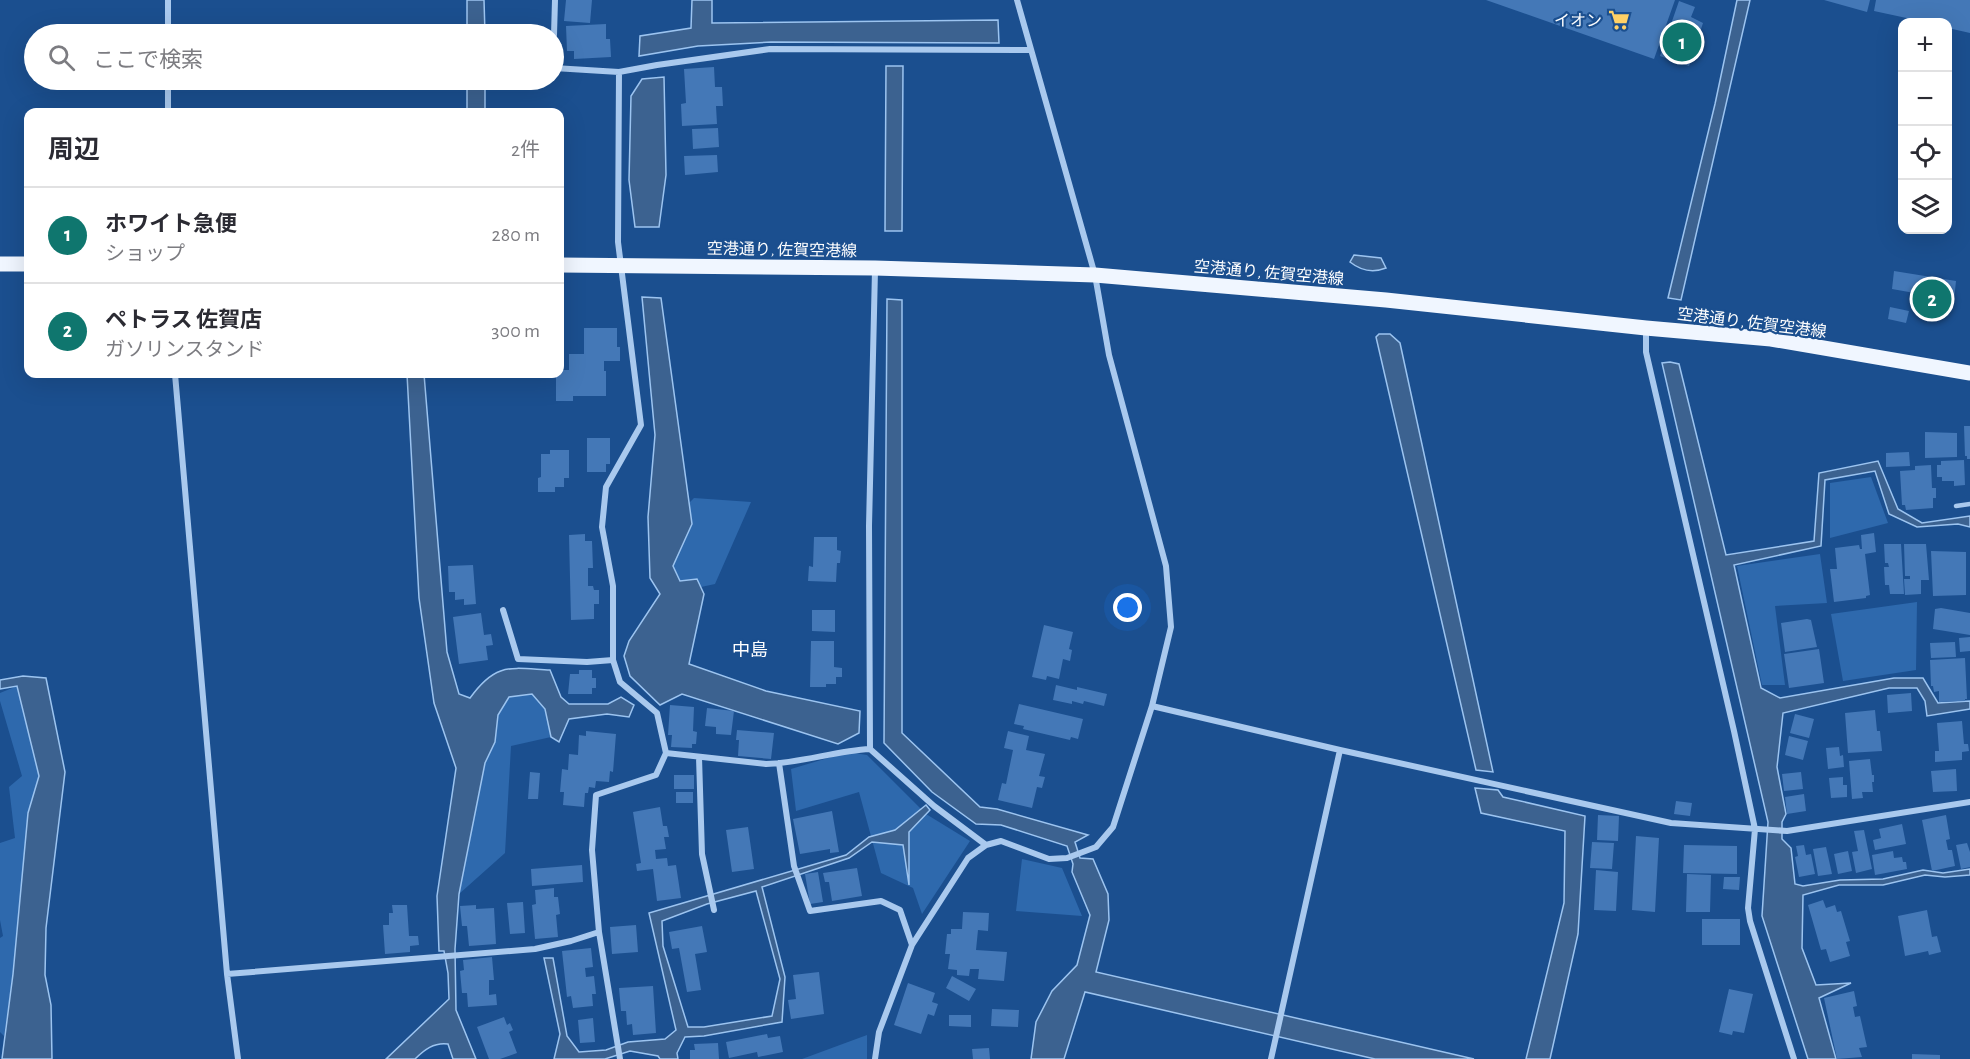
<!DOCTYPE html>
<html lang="ja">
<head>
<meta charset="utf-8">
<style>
	:root { --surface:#fff; --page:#f2f2f3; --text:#2b2b33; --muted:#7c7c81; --line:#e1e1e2; --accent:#0f766e }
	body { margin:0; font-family:"Alegreya Sans","Noto Sans JP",sans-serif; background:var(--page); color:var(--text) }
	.controls { position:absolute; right:18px; top:18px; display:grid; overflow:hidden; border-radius:12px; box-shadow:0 6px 24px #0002 }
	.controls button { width:54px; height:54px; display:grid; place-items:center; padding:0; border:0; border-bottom:2px solid var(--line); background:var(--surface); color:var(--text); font:30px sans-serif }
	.you { position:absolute; left:1128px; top:608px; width:21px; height:21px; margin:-15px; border:4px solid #fff; border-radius:50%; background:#1a73e8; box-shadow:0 0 0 9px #1a73e833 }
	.badge { display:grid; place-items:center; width:39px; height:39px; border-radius:50%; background:var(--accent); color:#fff; font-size:20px; font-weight:700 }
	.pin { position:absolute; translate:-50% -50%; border:3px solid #fff; box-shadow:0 2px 6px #0006 }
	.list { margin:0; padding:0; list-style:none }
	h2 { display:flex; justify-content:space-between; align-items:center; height:78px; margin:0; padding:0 24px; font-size:26px }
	h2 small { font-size:20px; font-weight:400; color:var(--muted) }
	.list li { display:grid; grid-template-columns:39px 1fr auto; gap:18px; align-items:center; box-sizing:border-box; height:96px; padding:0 24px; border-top:2px solid var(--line) }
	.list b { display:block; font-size:22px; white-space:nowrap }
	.list p { margin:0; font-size:20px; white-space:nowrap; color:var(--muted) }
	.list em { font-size:20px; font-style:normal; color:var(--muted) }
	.icon { flex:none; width:33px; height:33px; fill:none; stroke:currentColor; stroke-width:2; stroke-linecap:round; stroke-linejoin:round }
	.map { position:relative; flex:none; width:1970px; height:1059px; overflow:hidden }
	.search { position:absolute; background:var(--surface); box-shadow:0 6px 24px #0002; left:24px; top:24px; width:540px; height:66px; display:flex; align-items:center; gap:15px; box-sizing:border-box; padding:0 21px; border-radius:33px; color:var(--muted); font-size:22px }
	.panel { position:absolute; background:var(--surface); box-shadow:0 6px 24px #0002; left:24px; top:108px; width:540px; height:270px; border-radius:12px }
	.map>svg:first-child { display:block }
</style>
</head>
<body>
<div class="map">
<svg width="1970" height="1059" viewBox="0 0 1970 1059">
	<rect width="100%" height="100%" fill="#1b4f8f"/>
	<path fill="#2e69ad" d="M1871 477 1888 523 1830 538V483Z
		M694 498 751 502 715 584 701 587 697 580 680 581 673 566 692 524 689 503Z
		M1820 554 1827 603 1775 606 1785 685H1762L1737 566Z
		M1917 602 1916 670 1843 681 1831 614Z
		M17 686 39 776 28 813 13 974 4 1036 0 1032V938L3 936 0 920V843L15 838 9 787 22 776 0 701V693Z
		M532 693 545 709 551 737 511 746 505 853 459 894 485 763 495 742 498 715 509 696Z
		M848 752 867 755 926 814 970 841 922 914 913 888 881 873 859 792 796 811 791 769Z
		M1022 859 1062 868 1082 916 1016 911Z
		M867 1035V1059H802Z"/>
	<path fill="#3c6290" stroke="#9cc4f0" stroke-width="1.5" fill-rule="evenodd" d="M467 0H484L485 34H467Z
		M692 0H712V23L998 20 999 43 771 42 698 46 639 56 640 36 691 28Z
		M1737 0H1750L1681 300 1668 298 1715 104Z
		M886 66H903L902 231H885Z
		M664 77 666 175 659 227H635L629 180 631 96 642 79Z
		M467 80H485V112H467Z
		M1354 255 1381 258 1386 268C1373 273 1360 270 1350 262Z
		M642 297 661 298 692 524 673 566 680 581 697 579 704 594 689 664 766 691 860 711 859 733 838 744 682 694 660 705 630 676 624 656 629 641 660 594 650 578 648 517 655 435Z
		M887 299 902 300V733L980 807 997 809 1088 835 1075 842 1080 858 1093 859 1108 894 1109 920 1096 972 1474 1059H1375L1085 992 1064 1059H1031L1036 1022 1052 991 1077 965 1090 915 1072 872 1073 864 1067 846 1001 825 976 824 932 792 884 743Z
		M1379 334H1390L1400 343 1493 772 1476 770 1376 337Z
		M1670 362 1679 364 1726 555 1814 541 1819 473 1878 461 1898 509 1922 523 1970 516V527L1958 524 1917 527 1889 514 1875 471 1825 480 1821 546 1734 565 1761 688 1780 698 1894 678H1923L1938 703 1970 701V709L1927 716 1925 701 1917 688H1889L1783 713 1777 767 1786 814 1782 822V839L1791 848 1795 884 1803 886 1840 880 1883 879 1923 870 1943 873 1970 869V875L1945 877 1925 875 1883 885H1839L1803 895 1802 948 1816 985 1851 983 1819 998 1836 1059H1808L1762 916 1768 822 1662 363Z
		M407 374H424L447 652 459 694 470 698C496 662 510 668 550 670L561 697 569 704H608L621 697 634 705 629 717 607 714 569 719 559 742 551 737 545 709 532 694 509 697 498 715 495 742 485 763 459 894 455 949 456 1010 476 1059H453L448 1044C434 1042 424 1050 415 1059H386L449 999 448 973 444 951H439L437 896 456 768 434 703 419 598Z
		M23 676 46 678 65 772 46 928 45 975 51 1005 52 1059H2L13 974 28 813 39 776 17 686 0 689V680Z
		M1475 788 1498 790 1503 797 1585 816 1578 934 1550 1059H1526L1564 903 1565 831 1481 813Z
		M926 805 930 810 909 832V885L903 845 872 842 849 858 762 887 785 977 782 1022 704 1036 685 1037 677 1053 678 1059H660L658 1056 630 1051 605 1059H554L560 1034 544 958H553L567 1036 579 1052 606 1050 628 1042 665 1039 676 1030 649 913 846 855 869 837 895 830ZM756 891 780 979 772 1016 704 1027H688L663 946 662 921 707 904Z"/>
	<path fill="#4478b7" d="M566 0H592L590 23 564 21Z
		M1486 0H1675L1654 59Z
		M1824 0H1870L1867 12Z
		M1876 0H1970V33L1948 28V22H1925L1874 11Z
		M1679 1 1695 7 1691 17 1703 23 1689 66 1660 56Z
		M606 24V39H610L611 57 574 59V51H567L566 26Z
		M714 67 715 87H722L723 106H716L717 124 682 126 681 104 686 103 684 69Z
		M718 128 719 147 693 149 692 129Z
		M717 155 718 172 685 175 684 156Z
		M1894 271 1956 281 1954 300 1892 289Z
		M1890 307 1909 311 1906 323 1888 319Z
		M584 328H617V347H620V361H604V371H606V396H573V401H556V374H560V370H569V354H584Z
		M1964 426H1970V459H1967V456H1965Z
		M1925 432 1957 433V457L1925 458Z
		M587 438H610V464H606V472H587Z
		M550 450H569V478H564V487H555V492H538V478L541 477V454H550Z
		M1909 452 1910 466 1886 467V453Z
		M1964 460 1965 485 1954 486V481H1942V477H1937V465H1941V461Z
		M1931 465 1932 488H1936V498H1933V508L1906 510 1905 505H1902L1900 471 1915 470V466Z
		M1874 533 1876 552 1865 554 1870 595 1866 596V598L1834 602 1830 569H1837L1835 548 1859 545 1860 549H1862L1861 535Z
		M585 534V541H592L593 568H588V586H593L594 590H599V604H594V619L571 620 569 535Z
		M814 537H837V550L841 551 840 563H837L836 582 808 581 809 566 813 567Z
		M1884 544H1901L1904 594H1890L1889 585H1885L1884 567H1889L1888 563H1885Z
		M1904 544H1926L1929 580H1921V594L1905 595 1904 579H1910V576H1905Z
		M1931 551 1966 552V595L1933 596Z
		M473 565 476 604 464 605V599L455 600V592H449L448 566Z
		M1941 608 1970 613V635L1933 629 1935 609Z
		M812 610H835V632L812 631Z
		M481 613 484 635 491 634 493 645 486 646 488 660 459 664 453 617Z
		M1807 619 1811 620 1817 647 1785 652 1781 623Z
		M1044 625 1073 632 1069 649 1072 650 1070 661 1063 659 1059 679 1047 676 1046 680 1032 677Z
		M1970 637V651L1960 652 1959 638Z
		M811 641H834V667L842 668V677H836V684H826V687H810Z
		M1955 642 1956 657 1931 658 1930 643Z
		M1819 649 1824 683 1789 688 1784 654Z
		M1965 658 1967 699H1965V701L1939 702V691L1934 692 1933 686H1931L1930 660Z
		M579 670H592V678H596V688H592V694H568L570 674H579Z
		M1056 685 1077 690V687L1107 694 1104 706 1084 701 1083 704 1072 701V704L1053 700Z
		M1911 693 1912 711 1888 713 1887 695Z
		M1019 704 1083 719 1078 739 1071 737 1070 740 1023 729 1024 726 1014 724Z
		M670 705 694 707 693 731 697 732 696 744H692V748L671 747 672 735H668Z
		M707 708 734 711 731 735 716 734V727L705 726Z
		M1875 710 1877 731H1880L1882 751 1848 753 1845 713Z
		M1795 714 1814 719 1809 738 1790 733Z
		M1962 721 1964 744H1968L1969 751 1962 752V760L1935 762V751H1939L1937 723Z
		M737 730 774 733 771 759 738 756 739 740H736Z
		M586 731 616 734 613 772 610 771 609 782 596 781 595 788 589 787 588 793H585L584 807 563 805 564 792H560L562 769 568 770 569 754 578 755 579 735 586 736Z
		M1008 731 1029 736 1026 750 1045 754 1039 776 1045 777 1042 788 1037 787 1032 808 998 800 1002 783 1006 784 1013 750 1004 748Z
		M1789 736 1808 741 1803 760 1785 755Z
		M1839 747 1840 756 1843 755 1844 767 1828 769 1826 748Z
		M1870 759 1872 775H1874V782H1872L1873 792H1862L1863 798 1852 799 1849 761Z
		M1956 769 1957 791 1933 792 1931 771Z
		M530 772 540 773 538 799H528Z
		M1801 772 1803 789 1784 791 1782 774Z
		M674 775H694V789H674Z
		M1843 777V785H1847V797L1831 798 1829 778Z
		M676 792H693V803H676Z
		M1804 794 1806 811 1787 814 1785 797Z
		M1676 801 1692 803 1690 816 1674 814Z
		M660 807 663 826H667L669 837H664L666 849 655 850 656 859 667 858 668 866 676 865 681 898 657 901 653 869 637 871 636 864 641 863 633 812Z
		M832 811 839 852 830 853V849L800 854 793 819Z
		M1598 815 1619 816 1618 841 1597 840Z
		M1946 815 1950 839 1946 840 1948 850H1952L1955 866 1932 871 1922 820Z
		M1902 824 1906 844 1875 850 1873 840 1881 838 1879 829Z
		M748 827 754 869 732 872 726 830Z
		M1864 830 1872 869 1856 873 1852 852 1858 851 1854 831Z
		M1636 836 1659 838 1655 912 1632 910Z
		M1592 842 1614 843 1612 869 1590 868Z
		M1967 843 1970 852V867L1961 869 1956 845Z
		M1684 845 1737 846V874L1683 873Z
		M1804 845 1806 855 1811 854 1815 874 1799 877 1795 857 1798 856 1796 846Z
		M1826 847 1832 874 1818 876 1813 849Z
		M1848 851 1852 871 1838 874 1834 854Z
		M1893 851 1894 858 1902 857 1903 862H1906L1907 869 1875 875 1872 855Z
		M582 865 583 882 532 886 531 869Z
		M857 868 862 896 832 901 829 882H825L823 873Z
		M1596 870 1618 872 1616 911 1594 910Z
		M818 872 823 902 810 904 805 874Z
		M1687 874 1711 875 1710 912H1686Z
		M1724 877H1740L1739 890 1723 889Z
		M554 888V897H558L560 914 556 915 558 937 535 939 532 905 536 904 535 890Z
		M1823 900 1826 908 1835 905 1837 912 1841 911 1850 941 1846 942 1850 956 1830 962 1826 949 1821 950 1808 905Z
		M523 902 525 933 510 934 507 903Z
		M392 905H407L409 936H418L419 945 410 946V952L385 954 383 925H389V913H393Z
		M476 905V909L494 908 496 944 469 946 467 926H462L460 906Z
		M1927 910 1932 937 1937 936 1941 952 1929 955 1928 951 1905 956 1898 916Z
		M963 912 989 913 988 931 978 930 976 950 1007 952 1004 981 978 979 979 969H970L969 976 957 975V970L948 969 950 954H945L947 934H951V929H962Z
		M1702 919H1740V945H1702Z
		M636 925 638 952 612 954 610 927Z
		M702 926 707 952 695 954 701 990 687 992 679 948 672 949 669 932Z
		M591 948 593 967 585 968 586 977 594 976 596 994H592L593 1006 573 1008 571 996 567 997 562 951Z
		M492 957 494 980H489V995L496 994 497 1005 468 1007 467 993H462L460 971 464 970 463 960Z
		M819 972 824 1014 791 1019 788 1000 796 999 793 975Z
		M952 976 976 989 969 1001 946 988Z
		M908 983 935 993 932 1002 938 1004 934 1016 928 1014 921 1034 894 1025Z
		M653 986 656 1033 633 1035 632 1024 627 1025 626 1011H621L619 988Z
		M1729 989 1753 994 1744 1033 1733 1031 1732 1035 1719 1032Z
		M1854 991 1857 1006 1853 1007 1855 1017 1860 1016 1867 1047 1859 1048 1862 1057 1837 1059 1824 998Z
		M992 1009 1019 1010 1018 1027 991 1026Z
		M949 1015H971V1027L949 1026Z
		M504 1017 507 1025 510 1023 513 1030 509 1032 517 1053 500 1059H489L477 1027Z
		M593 1018 595 1042 580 1043 578 1020Z
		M767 1034 768 1038 780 1036 783 1052 758 1057 757 1052 729 1058 726 1042Z
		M718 1043 719 1059H690V1050H695L694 1044Z
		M989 1048 990 1059H973L972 1049Z
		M1912 1054 1940 1055V1059H1912Z"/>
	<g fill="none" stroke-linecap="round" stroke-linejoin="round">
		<path stroke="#a9c9ee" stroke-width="4.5" d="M1956 506 1970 504"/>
		<path stroke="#a9c9ee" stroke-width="6" d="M168 34V0
			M554 35 555 0
			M554 68 619 72
			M168 112V80
			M1646 329V352L1734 731 1755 829 1748 908 1750 921 1794 1059
			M175 374 227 974 238 1059
			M503 610 518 659 587 662 613 660
			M1152 706 1340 750 1671 823 1787 831 1970 802
			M870 749 869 526 875 270
			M666 753 657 713 620 682 613 660V586L602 527 606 487 641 425 618 242 619 72 657 65 770 49 1031 50
			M699 757 702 854 714 910
			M779 763 794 866 810 911 881 901 900 910 912 945
			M227 974 535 949 571 941 599 932
			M620 1059 599 932 592 850 596 795 656 775 666 753 766 764C801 763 835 751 870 749L934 806 986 845 1001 841 1049 859 1067 858 1096 847 1113 827 1152 706 1171 627 1166 566 1109 355 1095 275 1017 0
			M875 1059 879 1032 912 945 968 858 986 845
			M1271 1059 1340 750"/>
		<path stroke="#f0f6ff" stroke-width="15" d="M0 264H28
			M560 265 875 268 1095 275 1386 300 1646 328 1771 339 1970 373"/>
	</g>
	<defs>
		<symbol id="supermarket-bare" viewBox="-9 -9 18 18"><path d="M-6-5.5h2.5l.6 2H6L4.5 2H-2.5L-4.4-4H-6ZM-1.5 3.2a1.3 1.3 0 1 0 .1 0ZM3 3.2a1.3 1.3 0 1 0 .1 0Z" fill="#ffd166" stroke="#1b4f8f" stroke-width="2.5" paint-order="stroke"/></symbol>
	</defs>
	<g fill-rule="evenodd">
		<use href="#supermarket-bare" x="1604" y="5" width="30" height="30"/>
	</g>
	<g text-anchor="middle" stroke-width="4.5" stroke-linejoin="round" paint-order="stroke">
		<g font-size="16" fill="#fff" stroke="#1b4f8f" text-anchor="end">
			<text x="1602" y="26">イオン</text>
		</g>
		<g font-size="16" fill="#fff" stroke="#1b4f8f">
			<text transform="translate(782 249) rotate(1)" y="6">空港通り, 佐賀空港線</text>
			<text transform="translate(1269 272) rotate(5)" y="6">空港通り, 佐賀空港線</text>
			<text transform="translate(1752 322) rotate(7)" y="6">空港通り, 佐賀空港線</text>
		</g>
		<g font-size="18" fill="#fff" stroke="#1b4f8f">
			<text x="750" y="656">中島</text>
		</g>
	</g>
</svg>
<div class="controls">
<button>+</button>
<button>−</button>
<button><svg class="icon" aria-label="locate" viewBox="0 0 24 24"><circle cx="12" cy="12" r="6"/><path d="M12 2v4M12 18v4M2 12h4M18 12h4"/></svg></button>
<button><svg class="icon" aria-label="layers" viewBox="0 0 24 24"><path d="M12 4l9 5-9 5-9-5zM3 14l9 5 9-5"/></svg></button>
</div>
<div class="you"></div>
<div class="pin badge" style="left:1682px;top:42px">1</div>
<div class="pin badge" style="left:1932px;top:299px">2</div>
<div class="search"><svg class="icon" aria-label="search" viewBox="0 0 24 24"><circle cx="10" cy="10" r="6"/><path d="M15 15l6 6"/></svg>ここで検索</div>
<section class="panel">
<h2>周辺<small>2件</small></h2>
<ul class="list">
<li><span class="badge">1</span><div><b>ホワイト急便</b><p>ショップ</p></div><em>280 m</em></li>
<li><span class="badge">2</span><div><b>ペトラス 佐賀店</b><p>ガソリンスタンド</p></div><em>300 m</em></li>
</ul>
</section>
</div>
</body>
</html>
